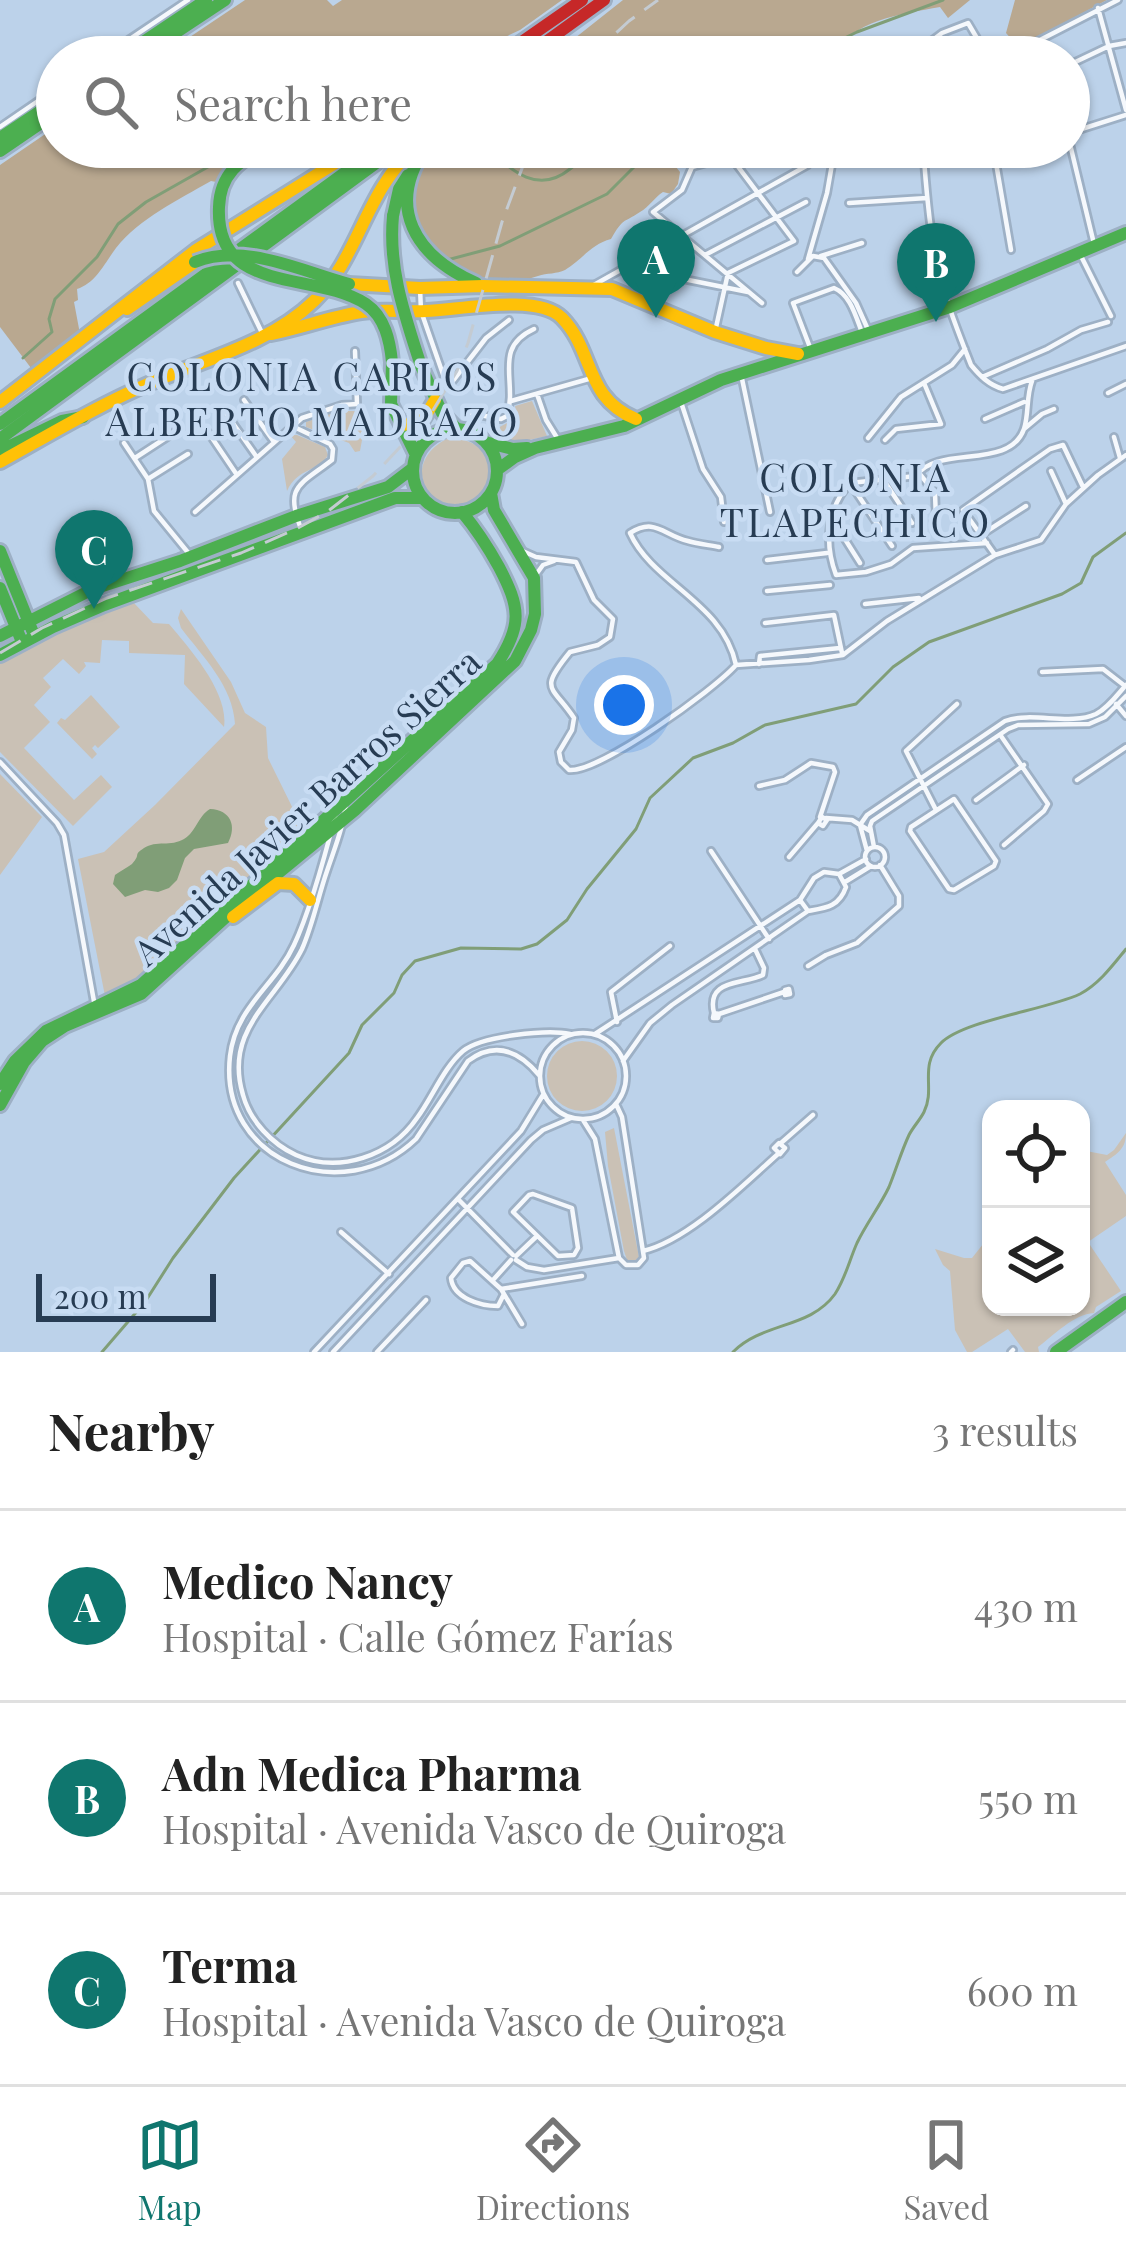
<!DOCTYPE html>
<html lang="en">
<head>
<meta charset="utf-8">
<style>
	:root { --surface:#fff; --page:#f6f6f6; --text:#222; --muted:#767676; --line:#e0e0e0; --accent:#0f766e }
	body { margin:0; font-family:"Playfair Display",serif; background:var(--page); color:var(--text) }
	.controls { position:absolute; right:36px; bottom:36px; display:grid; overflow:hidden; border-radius:24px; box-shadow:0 3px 9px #0004 }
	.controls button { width:108px; height:108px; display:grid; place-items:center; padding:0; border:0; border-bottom:3px solid var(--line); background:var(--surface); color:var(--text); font:60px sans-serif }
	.scale { position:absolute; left:36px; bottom:30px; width:180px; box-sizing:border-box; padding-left:12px; border:6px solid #273c53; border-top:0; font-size:33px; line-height:42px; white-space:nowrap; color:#273c53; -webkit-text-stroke:9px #c8dcf3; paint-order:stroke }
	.you { position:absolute; left:624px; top:705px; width:42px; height:42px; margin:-30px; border:9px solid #fff; border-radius:50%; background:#1a73e8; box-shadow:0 0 0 18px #1a73e833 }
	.badge { display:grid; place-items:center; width:78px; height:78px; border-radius:50%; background:var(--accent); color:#fff; font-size:39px; font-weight:700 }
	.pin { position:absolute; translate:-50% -99px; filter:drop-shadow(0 3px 6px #0008) }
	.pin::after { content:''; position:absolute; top:63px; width:42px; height:36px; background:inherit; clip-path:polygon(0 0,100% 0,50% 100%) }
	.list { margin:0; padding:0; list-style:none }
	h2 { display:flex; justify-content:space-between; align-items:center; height:156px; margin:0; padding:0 48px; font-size:51px }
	h2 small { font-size:39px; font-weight:400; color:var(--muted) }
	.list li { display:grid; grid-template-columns:78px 1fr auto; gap:36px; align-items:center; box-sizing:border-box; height:192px; padding:0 48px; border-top:3px solid var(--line) }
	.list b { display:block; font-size:45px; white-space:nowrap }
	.list p { margin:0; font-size:39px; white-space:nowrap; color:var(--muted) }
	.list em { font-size:39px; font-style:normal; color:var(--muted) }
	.icon { flex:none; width:66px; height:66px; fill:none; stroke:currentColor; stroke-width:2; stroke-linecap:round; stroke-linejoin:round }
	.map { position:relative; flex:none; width:1126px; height:1352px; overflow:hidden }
	.search { position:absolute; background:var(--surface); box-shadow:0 3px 9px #0004; left:36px; right:36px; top:36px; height:132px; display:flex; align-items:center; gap:30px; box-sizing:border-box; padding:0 42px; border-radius:66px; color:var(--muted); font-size:45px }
	.sheet { height:732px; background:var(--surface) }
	nav { display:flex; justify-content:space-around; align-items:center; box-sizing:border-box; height:168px; border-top:3px solid var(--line); background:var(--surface); font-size:33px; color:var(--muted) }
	nav a { display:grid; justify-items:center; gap:6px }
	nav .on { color:var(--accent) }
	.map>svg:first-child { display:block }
</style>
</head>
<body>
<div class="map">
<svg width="1126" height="1352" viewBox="0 0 1126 1352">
	<rect width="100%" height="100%" fill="#bcd2ea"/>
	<path fill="#cac1b5" d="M532 401 547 436 511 444 504 433 496 429 507 423 516 412 515 406Z
		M338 411H362L367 439 362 440 360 451 355 452 349 443 306 427V422Z
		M290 435H297L325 447 328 455C319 472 298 467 287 491L282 459 296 442Z
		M447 439C501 433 503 505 455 506 446 506 436 501 430 494 413 473 425 449 447 439Z
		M134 603 153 623 169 624C191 650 229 693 224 727L184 684 185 655 129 653V641L102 640 100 663 84 662 86 666 79 674 63 659 43 678 51 687 34 705 50 722 24 748 74 800 101 775 112 787 73 826 0 752V663L95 611Z
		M181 609 231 682 245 713 266 727 268 758 304 831 135 984 105 996 78 859 104 852 155 805 235 724C233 686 203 657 181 628L178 618Z
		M91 695 120 727 98 748 95 745 92 748 97 754 92 759 57 723 61 718 65 720Z
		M0 774 42 817 0 875Z
		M547 1076a35 35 0 1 1 70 0a35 35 0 1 1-70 0Z
		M614 1128 639 1257 635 1261 627 1260 624 1251 608 1166 605 1132Z
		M1126 1133C1126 1149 1117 1154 1105 1162L1126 1195V1216L1088 1242 1121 1291 1096 1307 1094 1313C1074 1314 1054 1335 1038 1347L1039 1352H1025L1008 1329 972 1352H967L955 1330 950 1271 943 1265 935 1249 964 1258H972L991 1234V1307H1081V1150L1107 1155 1114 1150Z"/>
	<path fill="#b9a890" d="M245 0H327L333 6 342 0H562L520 30 462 57H160Z
		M623 0H970L948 18 940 7C901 14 852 20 831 57H551Z
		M1015 0H1107L1034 39 1021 50 1006 33Z
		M57 126V147H249L231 160 216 182 211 181C178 200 140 218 116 248 104 264 96 283 77 289L78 300 74 302 80 334 31 368 0 327V165Z
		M439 147H677L669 158 680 172 678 184 671 194 663 192C655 197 649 207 640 212 622 224 624 217 611 239 591 244 582 260 565 270 557 274 547 273 538 276 489 292 434 274 416 222 405 192 419 169 439 147Z"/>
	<path fill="#809e77" d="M210 809C231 810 237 826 228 843L194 849 185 858 177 880 169 888 158 892 145 890 125 897 113 884 115 875C120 871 127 868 132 864 142 853 132 856 144 848 156 840 171 847 184 839 197 831 197 817 210 809Z"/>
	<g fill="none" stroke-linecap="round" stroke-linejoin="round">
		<path stroke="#809e77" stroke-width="3" d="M773 57 818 51 857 32 943 0
			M486 147C510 169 537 196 570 169 583 159 585 154 601 147
			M447 260 500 246 607 194 654 147
			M23 358 52 332 49 319 55 299 97 257 118 224 146 202 222 159 232 147
			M102 1352 145 1302 173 1258 234 1178 349 1053 362 1025 394 993 402 975 415 961 461 948 521 949 537 944 567 920 587 889 636 829 650 798 693 758 733 743 765 725 856 704 893 667 929 642 1062 594 1081 583 1093 557 1126 533
			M733 1352C762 1322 810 1329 835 1294 846 1277 849 1261 857 1243 866 1224 880 1206 889 1187 896 1170 901 1152 909 1135 913 1127 920 1120 924 1112 936 1088 918 1066 941 1043 964 1020 1046 1010 1080 994 1099 984 1113 965 1126 949"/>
		<defs>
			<path id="street" d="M1098 8 1126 110
				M1038 41 1044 57
				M103 57 188 0
				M847 57C874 37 887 39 918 51
				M910 57 942 33 968 23 988 57
				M1015 57 1038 41 1118 0
				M1069 65 1109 46 1126 43
				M0 127 57 88
				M1069 133 1126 115
				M1069 140 1095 248
				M923 147C926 183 928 219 935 254 942 292 957 329 971 365 980 376 989 385 1003 389L1126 346
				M723 149 710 162 692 167 682 190 653 212 762 303
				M849 203 927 198
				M1011 250 996 163 999 158 1029 147
				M1080 254 1111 316
				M705 255 806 202
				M821 256 862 243
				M808 259 827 193 835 147
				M624 267 748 292
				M797 272 813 256 824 258 856 303 870 334
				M238 283 263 335
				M592 286 808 165 807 147
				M420 288 421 311 446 383 452 382 486 338 509 320
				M715 332 728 273 794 241 724 148
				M811 350 793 303 834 288C851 295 856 318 863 335
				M741 374 770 512
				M982 377 1047 349 1081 330 1108 322
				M1108 393 1126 384
				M537 394 546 420 559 441
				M680 399 703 469 721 497 724 522
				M244 400 274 442
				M511 401 592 378
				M225 412 256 456
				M469 413 501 419 507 416C518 381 492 348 534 329
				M985 419 1024 402
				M292 426 330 444 333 449 332 460C300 485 283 486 302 531
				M1024 429 1042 414 1054 409
				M208 432 237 475
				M1114 437 1120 458
				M868 438 901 397 952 365 965 349
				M885 440 896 429 941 424 924 383
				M124 443 148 479 154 511 190 555
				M135 458 175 432
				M1051 471 1066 504
				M919 473 935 493 936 520 933 522
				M148 479 188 454
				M883 479 912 523
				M850 483C827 508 824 543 836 575L866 572 891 564 913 548 987 543
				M850 483 916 476C938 444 1009 471 1024 429 1029 414 1026 397 1032 381
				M850 483 892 546
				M195 512 302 418 342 405 357 404 355 351
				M831 517 860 563
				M981 535 1026 506
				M719 547C709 545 698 544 688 541 663 535 655 517 630 533 653 584 723 602 736 665
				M518 549 536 557 576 562 594 600 613 619 610 637 598 645 570 652C538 691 552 685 574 718L572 730 559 752 561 762 569 770C599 773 714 690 736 665
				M995 555 963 510 1050 449 1063 445 1083 487
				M767 560 827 553
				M535 576 543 565 554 561
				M767 591 830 585
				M865 604 919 598
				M765 623 834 615 842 653
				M759 664 760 656 840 648
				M736 665 809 660 843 655 887 621 995 555 1041 540 1066 504 1098 475 1126 455
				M1042 672 1103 669 1125 686
				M1116 704 1126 716
				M1001 736 1048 804 1044 811 1004 845
				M0 762 57 823 64 835 95 1007
				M1077 780 1126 747
				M759 786 785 780 811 763 833 767 835 772 820 817
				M954 799 996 861 994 866 954 890 949 889 910 831 911 827Z
				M976 800 1024 765
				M346 801C344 826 335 847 327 871 318 897 313 924 302 949 277 1000 223 1029 243 1095 250 1121 272 1144 296 1155 339 1174 391 1156 417 1118 432 1098 444 1067 463 1051 481 1036 548 1029 570 1034
				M936 810 906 751 957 704
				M336 813C326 852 311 909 294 945 275 986 236 1006 230 1056 218 1162 343 1209 416 1139L468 1061C495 1041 519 1051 539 1075
				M822 817 827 820 823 826 818 823Z
				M826 818 852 820 870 831
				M874 847 870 826 872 821 1008 729 1018 725 1089 724 1105 717 1126 696
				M865 857a10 10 0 1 1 20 0a10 10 0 1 1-20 0Z
				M711 851 769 939
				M867 851 860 825 867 815 1005 721C1033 711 1069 726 1096 714 1108 708 1117 695 1126 685
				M789 857 818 823
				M839 874 866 859
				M845 882 871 866
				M808 966 826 955 857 943 899 906V896L880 865
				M789 989 790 994 785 995V990Z
				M714 1013C706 979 741 985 763 975L764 968 755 949
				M714 1013 719 1014 718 1018H713Z
				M719 1014 784 992
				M617 1022 611 992 670 946
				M540 1076a43 43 0 1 1 86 0a43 43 0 1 1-86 0Z
				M595 1034 800 900
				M623 1061 650 1023 672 1005 808 911C826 908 839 907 846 887L839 874 824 872 814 878 800 900 808 911
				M583 1120 595 1139 619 1258 626 1265H638L644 1258 622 1117 616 1104
				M779 1143 785 1148 780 1154 774 1148Z
				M781 1143 813 1115
				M533 1194 572 1208 578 1248 574 1255 558 1256 513 1212 529 1195Z
				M459 1200 513 1255
				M341 1232 389 1274
				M643 1251C689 1240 743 1185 778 1154
				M516 1256 537 1236
				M516 1260 527 1267 544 1270 619 1258
				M493 1280 511 1260
				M501 1289 582 1276
				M504 1294 498 1306C480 1306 453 1298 451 1278L463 1263 470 1261 501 1289 522 1324
				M314 1352 521 1131 543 1095
				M333 1352 531 1140 543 1130 571 1118
				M377 1352 426 1300
				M1011 1352 1013 1350"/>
			<path id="fast" d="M121 57 206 0
				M139 57 225 0
				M535 57 552 42
				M0 138 57 100
				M426 147C385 207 415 256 476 283
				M0 151 57 112
				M393 216 399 189 408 175
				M392 362 391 404 416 455
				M421 366 442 413 456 428
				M0 424 380 147
				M413 471a42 42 0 1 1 84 0a42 42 0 1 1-84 0Z
				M0 439 398 147
				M489 443 513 449 527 448
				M0 451 62 421 83 417
				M497 470 515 457 535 448 624 426 721 380 950 307 1126 233
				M0 551 34 635
				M0 588 22 642
				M0 636 93 589 180 561 296 516 388 487 413 468
				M0 655 53 627 104 605 395 498H423
				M0 1084 15 1061 46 1031 141 985 497 664C523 625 520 607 499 567 488 547 477 530 462 512
				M0 1105 24 1062 42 1041 65 1026 141 994 238 906 355 810 515 661 531 630 535 614 534 578 494 510 491 493
				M1056 1352 1126 1302"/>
			<path id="slow" d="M486 57 507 48
				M349 284 420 288 483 286 612 289 715 332 766 348 798 354
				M127 309 195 262
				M271 334C301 328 330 317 361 312 383 309 404 312 426 311 458 310 538 293 562 318 595 352 584 398 636 419
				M0 402 196 250 361 147
				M401 425 421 423 435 400
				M0 462C49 435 97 406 148 384 203 360 270 344 314 301 360 256 364 193 415 147
				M233 917 278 883 294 884 310 900"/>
			<path id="jam" d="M500 57 582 0
				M525 57 604 0"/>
		</defs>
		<use href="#street" stroke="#9db0c5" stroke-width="10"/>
		<use href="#fast" stroke="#9db0c5" stroke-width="18"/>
		<use href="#slow" stroke="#9db0c5" stroke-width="18"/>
		<use href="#jam" stroke="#9db0c5" stroke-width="18"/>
		<use href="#street" stroke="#f5f8fc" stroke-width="4.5"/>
		<use href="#fast" stroke="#4caf50" stroke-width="12"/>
		<use href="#slow" stroke="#ffc107" stroke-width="12"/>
		<use href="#jam" stroke="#c62828" stroke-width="12"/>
		<path stroke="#c4cbd2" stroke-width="3" stroke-dasharray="24 12" stroke-linecap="butt" d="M590 57 629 21 658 0
			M0 653 42 628 107 598 241 553 296 529 327 512 373 476 430 415 457 371 468 343 502 222 530 147"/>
		<defs>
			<path id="fast-bridge" d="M268 147C239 159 220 175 219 207 215 296 314 270 366 304 385 317 390 341 392 362
				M393 216C388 269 405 316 421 366
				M195 262C243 242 301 271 349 284"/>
		</defs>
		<use href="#fast-bridge" stroke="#9db0c5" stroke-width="18" stroke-linecap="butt"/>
		<use href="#fast-bridge" stroke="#4caf50" stroke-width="12"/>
	</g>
	<g text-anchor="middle" stroke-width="9" stroke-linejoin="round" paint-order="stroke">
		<g font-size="36" fill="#273c53" stroke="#c8dcf3">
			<text transform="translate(307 807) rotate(-42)" y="13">Avenida Javier Barros Sierra</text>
		</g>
		<g font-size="39" letter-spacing="3" fill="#273c53" stroke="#c8dcf3">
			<text x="313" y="391">COLONIA CARLOS<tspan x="313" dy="45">ALBERTO MADRAZO</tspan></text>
			<text x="856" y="492">COLONIA<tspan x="856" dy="45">TLAPECHICO</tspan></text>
		</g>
	</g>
</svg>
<div class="controls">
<button><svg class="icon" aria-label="locate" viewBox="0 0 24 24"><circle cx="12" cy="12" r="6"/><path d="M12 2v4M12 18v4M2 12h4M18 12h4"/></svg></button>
<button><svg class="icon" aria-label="layers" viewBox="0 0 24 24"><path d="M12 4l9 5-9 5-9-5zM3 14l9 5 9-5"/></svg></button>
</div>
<div class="scale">200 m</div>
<div class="you"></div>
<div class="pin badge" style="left:656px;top:318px">A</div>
<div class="pin badge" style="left:936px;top:322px">B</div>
<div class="pin badge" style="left:94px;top:609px">C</div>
<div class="search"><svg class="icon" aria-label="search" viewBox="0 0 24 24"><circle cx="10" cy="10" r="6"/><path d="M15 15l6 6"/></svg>Search here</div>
</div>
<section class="sheet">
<h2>Nearby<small>3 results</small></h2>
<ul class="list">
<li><span class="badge">A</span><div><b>Medico Nancy</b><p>Hospital · Calle Gómez Farías</p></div><em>430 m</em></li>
<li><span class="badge">B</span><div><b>Adn Medica Pharma</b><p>Hospital · Avenida Vasco de Quiroga</p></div><em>550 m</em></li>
<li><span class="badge">C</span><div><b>Terma</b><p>Hospital · Avenida Vasco de Quiroga</p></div><em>600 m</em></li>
</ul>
</section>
<nav>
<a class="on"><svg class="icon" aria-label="map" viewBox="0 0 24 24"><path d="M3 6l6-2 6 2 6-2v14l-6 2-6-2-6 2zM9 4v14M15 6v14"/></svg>Map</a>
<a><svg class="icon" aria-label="directions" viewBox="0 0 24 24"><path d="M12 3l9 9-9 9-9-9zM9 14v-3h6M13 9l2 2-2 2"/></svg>Directions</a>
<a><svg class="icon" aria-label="saved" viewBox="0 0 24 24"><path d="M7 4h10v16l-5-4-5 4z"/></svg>Saved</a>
</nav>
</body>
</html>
